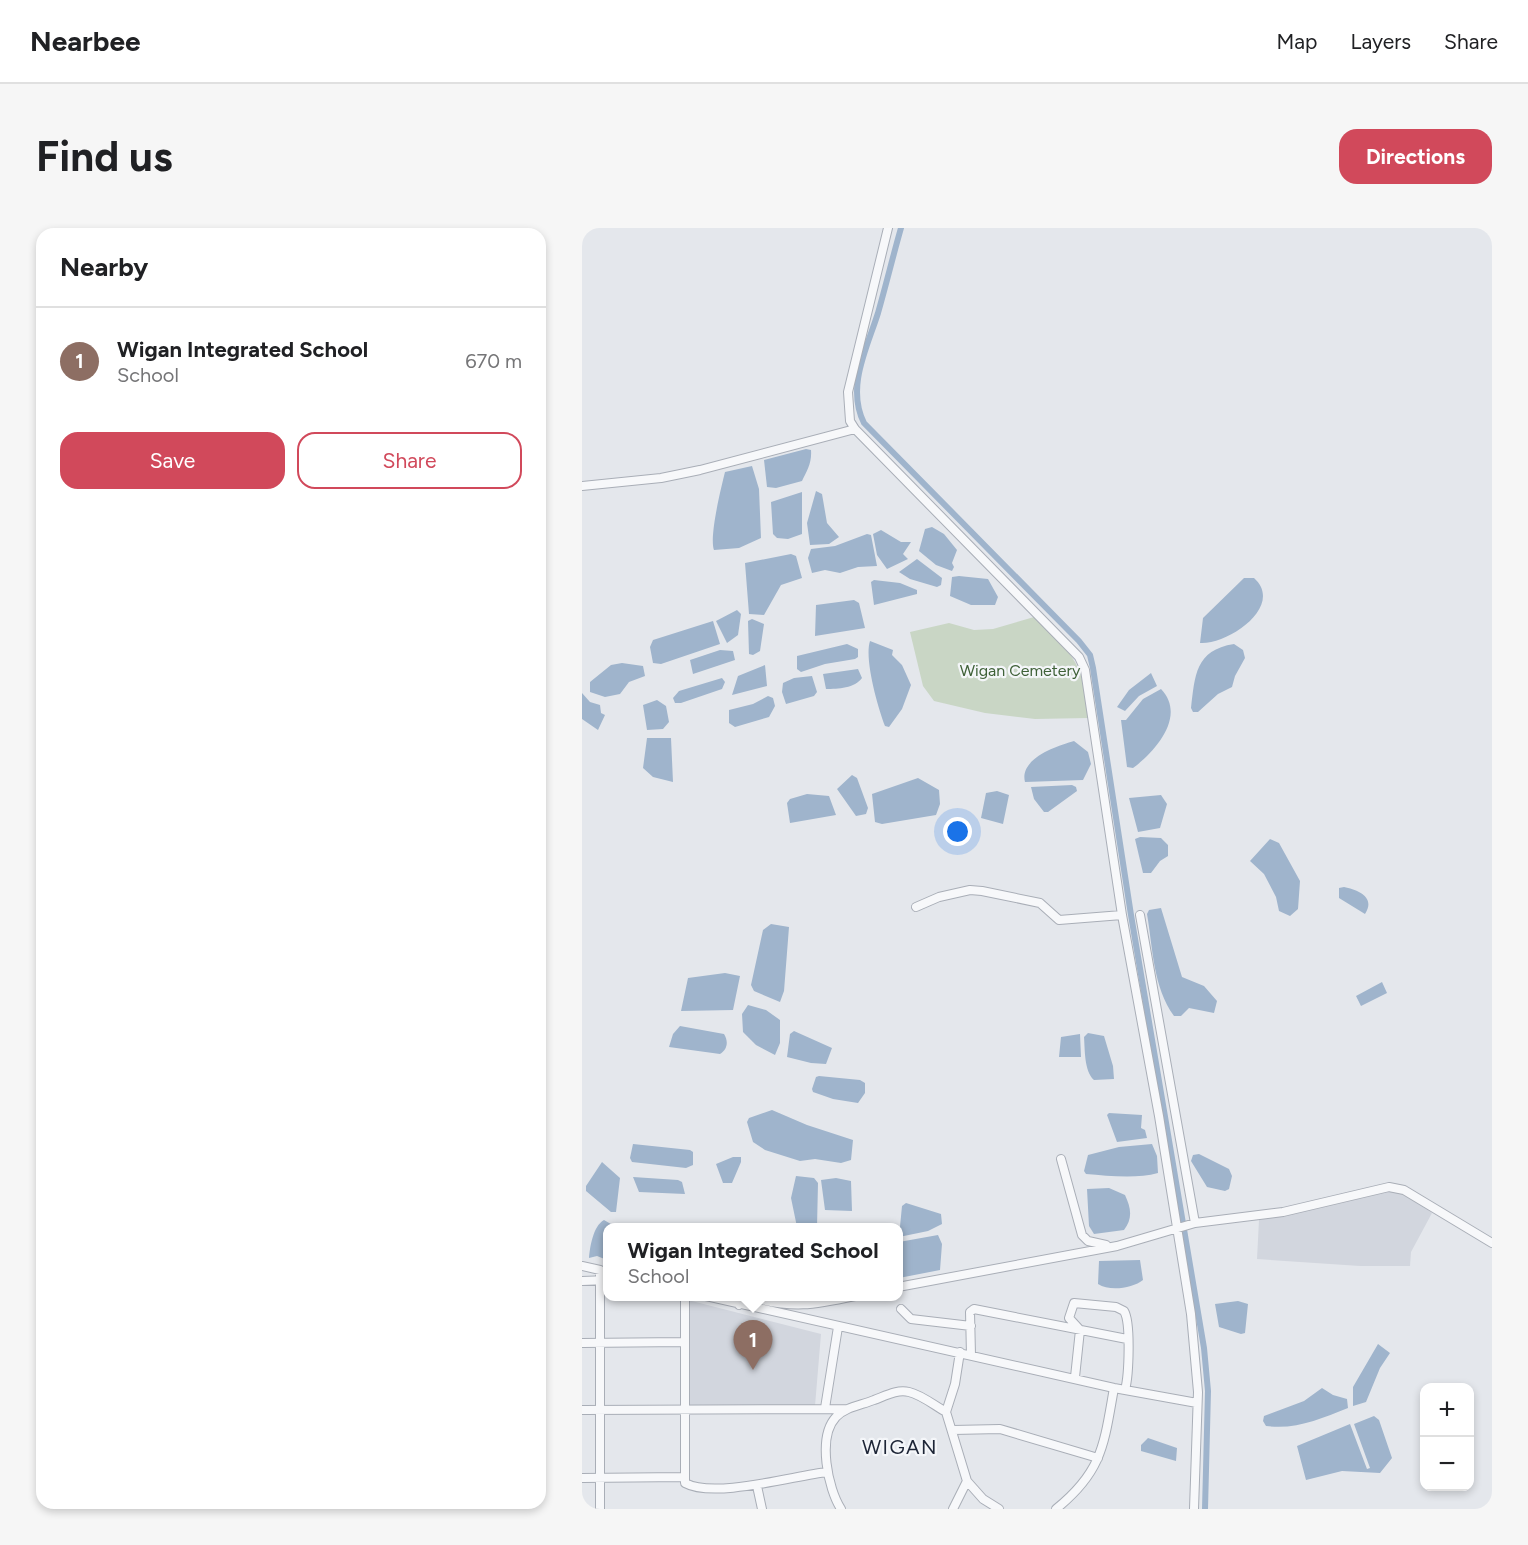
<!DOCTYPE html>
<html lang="en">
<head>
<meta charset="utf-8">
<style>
	:root { --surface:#fff; --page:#f6f6f6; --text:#202124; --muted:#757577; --line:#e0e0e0; --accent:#d1495b }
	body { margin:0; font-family:Figtree,sans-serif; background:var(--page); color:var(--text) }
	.controls { position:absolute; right:18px; bottom:18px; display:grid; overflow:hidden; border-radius:12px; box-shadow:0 3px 9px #0003 }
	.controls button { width:54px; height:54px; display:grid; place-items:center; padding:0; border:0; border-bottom:2px solid var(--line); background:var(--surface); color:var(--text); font:30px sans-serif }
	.you { position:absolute; left:376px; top:604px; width:21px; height:21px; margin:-15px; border:4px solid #fff; border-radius:50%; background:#1a73e8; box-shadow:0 0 0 9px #1a73e833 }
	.badge { display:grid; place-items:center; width:39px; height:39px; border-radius:50%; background:var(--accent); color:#fff; font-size:20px; font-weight:700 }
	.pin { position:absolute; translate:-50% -50px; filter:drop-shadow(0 2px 3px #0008) }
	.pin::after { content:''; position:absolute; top:32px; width:21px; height:18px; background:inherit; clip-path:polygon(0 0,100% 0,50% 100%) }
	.popup { position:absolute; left:21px; top:995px; width:300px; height:78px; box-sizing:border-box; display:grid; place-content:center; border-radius:12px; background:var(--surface); filter:drop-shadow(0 2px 4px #0005); font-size:20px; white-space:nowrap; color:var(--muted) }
	.popup b { font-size:22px; color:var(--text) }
	.popup::after { content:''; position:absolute; left:50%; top:100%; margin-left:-12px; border:12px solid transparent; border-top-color:var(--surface) }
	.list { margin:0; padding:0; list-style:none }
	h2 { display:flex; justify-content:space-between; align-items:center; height:78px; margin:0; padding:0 24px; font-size:26px }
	h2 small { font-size:20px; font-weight:400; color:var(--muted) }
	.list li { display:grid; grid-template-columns:39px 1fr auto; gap:18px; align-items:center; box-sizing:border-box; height:108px; padding:0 24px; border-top:2px solid var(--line) }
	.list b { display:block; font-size:22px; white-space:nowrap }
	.list p { margin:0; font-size:20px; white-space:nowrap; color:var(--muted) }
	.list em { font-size:20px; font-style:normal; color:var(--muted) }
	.actions { display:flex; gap:12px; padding:18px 24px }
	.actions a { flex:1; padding:14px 0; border:2px solid var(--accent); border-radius:18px; text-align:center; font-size:21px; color:var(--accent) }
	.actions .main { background:var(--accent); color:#fff }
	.map { position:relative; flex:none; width:910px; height:1281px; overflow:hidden; border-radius:18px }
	header { display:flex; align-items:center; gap:36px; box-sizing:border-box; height:84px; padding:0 30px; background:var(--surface); border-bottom:2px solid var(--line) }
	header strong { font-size:28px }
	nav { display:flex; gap:33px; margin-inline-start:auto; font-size:21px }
	.intro { display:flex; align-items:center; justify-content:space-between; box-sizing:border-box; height:144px; padding:0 36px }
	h1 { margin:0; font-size:42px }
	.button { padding:15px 27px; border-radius:18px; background:var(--accent); color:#fff; font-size:21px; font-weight:700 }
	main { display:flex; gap:36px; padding:0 36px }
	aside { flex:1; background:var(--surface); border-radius:18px; box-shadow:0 3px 9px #0003 }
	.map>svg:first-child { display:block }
</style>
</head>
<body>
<header>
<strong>Nearbee</strong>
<nav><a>Map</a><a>Layers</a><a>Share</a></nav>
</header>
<div class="intro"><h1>Find us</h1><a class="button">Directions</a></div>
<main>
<aside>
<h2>Nearby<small></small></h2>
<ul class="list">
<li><span class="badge" style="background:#8d6e63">1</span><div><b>Wigan Integrated School</b><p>School</p></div><em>670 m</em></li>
</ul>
<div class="actions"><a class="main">Save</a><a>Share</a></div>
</aside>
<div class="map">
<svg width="910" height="1281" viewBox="0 0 910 1281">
	<rect width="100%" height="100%" fill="#e4e7ec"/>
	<path fill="#d2d6de" d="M806 962 821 964 850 985 829 1024 828 1038H778L675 1031 677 992Z
		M106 1072 239 1106 233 1178 106 1180Z"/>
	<path fill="#c9d6c5" d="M452 389C492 428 501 432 506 490L453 491 403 485 352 473 341 458 328 404 367 395 392 402 411 401Z"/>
	<path fill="#9fb4cc" d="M224 221 229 222C230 235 225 243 220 253L194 260 185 259 182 232Z
		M170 238 177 261 179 310 157 320 132 322C127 309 139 260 143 244Z
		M234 263 240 266 245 295 257 309 247 316 228 317 225 295Z
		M220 264V306L206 311 195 310 191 306 189 274Z
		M350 299 362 306 375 322 370 335 372 339 370 343 354 337 337 323 343 301Z
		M299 302 319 314H329L321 326 326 331 305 341 295 327 291 306Z
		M285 306 289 307 295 338 276 339 258 345 243 342 230 345 226 330 229 321 253 318Z
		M209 326 214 328 220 350 199 357 182 387 167 386 163 335Z
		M335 331 360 350 359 357 355 359 328 351 317 344Z
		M377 348 406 351 416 369 413 377H389L368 368 370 349Z
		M662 350H672C703 378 646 417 618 415L621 390Z
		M292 352 318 355 335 362V366L292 377 289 354Z
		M272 372 277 375 283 400 233 408 234 377Z
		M155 382 159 386 156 407 145 415 134 393Z
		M170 391 182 396 178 423 171 427 167 426 166 393Z
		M131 393 138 416 79 436 71 435 68 419 71 412Z
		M288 413 311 422 310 427 320 437 329 457 320 481 307 499 303 498C296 480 282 431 288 413Z
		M265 416 276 421V429L273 431 243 436 219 444 215 441V428Z
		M652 416 661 422 663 430 653 448 650 459 636 466 616 484H611L609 480C613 448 613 422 652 416Z
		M138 422 151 423 153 432 111 446 108 432Z
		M40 435 61 438 63 448 47 454 38 466 23 469 8 464V454L29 437Z
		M183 437 185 458 150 467 156 448Z
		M276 441 280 450C273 460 256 461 244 461L241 446Z
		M569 445 575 458 557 468 543 483 535 479 547 462Z
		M230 448 235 464 232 468 204 476 200 464 201 455 212 450Z
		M140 450 143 454 140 461 99 475H93L91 470 97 463Z
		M579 461C605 488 573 524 551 540L545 539 539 492H544L561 471Z
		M0 465 8 474 18 477 19 485 23 487 16 502 0 491Z
		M186 468 191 470 193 478 187 489 153 499 147 495V482L171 476Z
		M75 472 84 478 87 494 81 501 65 502 61 477Z
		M65 510H89L91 554 71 549 61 540Z
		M492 513 506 524 509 536 501 552 443 554C437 531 474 518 492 513Z
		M270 547 275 550 286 580 284 586 274 588 255 561Z
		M336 550 357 562 358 576 354 587 300 596 293 594 290 566Z
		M490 557 494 559 495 563 466 584H462L452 571 449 559Z
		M415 563 427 567 421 596 399 590 404 565Z
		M225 566 247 568 254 587 208 595 205 575 208 571Z
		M579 567 585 576 578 600 556 604 547 570Z
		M558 609 579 610 586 617V628L578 633 569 645H561L553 611Z
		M688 611 697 615 718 653 716 681 708 688 697 683 694 669 682 646 668 633Z
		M762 659C776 662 794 669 783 686L757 670V660Z
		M579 680 600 749 622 758 635 773 632 785 607 780 599 788H592C571 759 571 721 565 686L567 682Z
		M189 696 207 699 202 763 198 774 172 763 169 757 181 702Z
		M143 745 158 748 151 782 99 783 106 750Z
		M800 754 805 765 779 778 774 768Z
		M166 777 184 782 198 792V815L193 827 174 817 161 804 160 786Z
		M98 798 142 806C147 814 145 822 138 826L87 819 91 806Z
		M212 803 250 820 244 836 229 835 205 829 208 806Z
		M506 805 522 808 531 838 532 851 512 852C502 843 503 821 502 809Z
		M498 806 499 829H477L479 809Z
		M237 848 278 852 283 855V865L276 875 251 871 231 864 230 861 234 849Z
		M190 882 225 897 271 912 269 932 259 935 233 931 218 933 183 922 171 914 165 894 167 890Z
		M527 885 560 887 559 900 563 902 565 910 535 914 525 887Z
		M51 916 108 922 111 924V937L104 940 50 934 48 930Z
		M570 916 575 928 576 945C555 951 527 948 504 946L502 943 506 927 537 919Z
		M617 926 647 941 650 948 647 961 643 963 625 959 609 933 611 927Z
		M151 929H159V934L150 955H141L134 936Z
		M20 934 38 950 34 984H29L4 963V958Z
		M214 948 232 950 236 955 235 999H215L209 970Z
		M51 949 96 952 100 954 103 966 57 964Z
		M254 950 269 953 270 983 243 982 239 952Z
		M527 960 543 967C549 980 551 990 542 1002L512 1006 507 998 505 961Z
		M324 975 359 986 360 996 346 1003 317 1009 320 978Z
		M22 992 34 999 26 1000 25 1032 15 1028 7 1030C8 1019 11 998 22 992Z
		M356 1007 360 1016 358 1042 317 1050V1014Z
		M558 1032 561 1052C551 1060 528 1064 516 1056L517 1033Z
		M656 1073 666 1076 663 1105 659 1106 637 1099 633 1076Z
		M796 1116 808 1125 798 1140 784 1174 771 1178V1159Z
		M740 1160 751 1167 765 1171 766 1180C738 1191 714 1202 684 1198L681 1193 682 1188 722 1173Z
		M792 1188 797 1192 810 1230 798 1245 760 1243 724 1252 715 1218 768 1196 785 1241 788 1240 772 1196Z
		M566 1210 595 1220 594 1233 559 1223V1217Z"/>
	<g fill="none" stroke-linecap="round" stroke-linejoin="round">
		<path stroke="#9fb4cc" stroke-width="6" d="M319 0C311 28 304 57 296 85 285 120 264 159 282 195L497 413 508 427 511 440 549 687 622 1120 626 1163 623 1281"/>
		<defs>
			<path id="minor" d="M306 0 266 164 268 193 273 201 497 429 503 442 540 687 577 888 609 1086 616 1164 612 1281
				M0 258 79 250 118 242 273 201
				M334 679 357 669 388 662 400 663 458 675 477 692 540 687
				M558 687 613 995
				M479 931 500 1007 506 1013 524 1017
				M0 1038 18 1042V1281
				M0 1053 26 1052
				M316 1059 535 1018 613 995 701 984 807 959 822 962 910 1015
				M103 1068V1255C132 1271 211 1248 245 1244
				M124 1068 532 1160 615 1175
				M157 1077 168 1069C211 1081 231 1077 273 1068
				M319 1081 329 1091 389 1098
				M498 1102 487 1090 492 1075 534 1079 542 1083C549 1094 547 1147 543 1162
				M0 1115 102 1114
				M389 1127 388 1084 392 1081 545 1111
				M493 1149 498 1102
				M243 1180 256 1099
				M0 1182 265 1181
				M364 1184 373 1156 378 1124
				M371 1202 418 1201 516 1230
				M0 1250 102 1249
				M385 1253 401 1271 417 1281
				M175 1258 180 1281
				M259 1281C246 1261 235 1209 254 1189 263 1179 280 1177 292 1172 303 1168 315 1161 327 1164 340 1167 353 1178 364 1184L385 1253 371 1281
				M474 1281C521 1243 522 1216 532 1160"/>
		</defs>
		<use href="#minor" stroke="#a9aeb7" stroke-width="10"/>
		<use href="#minor" stroke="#f7f8fa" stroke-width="8"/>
	</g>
	<g text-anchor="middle" stroke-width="4.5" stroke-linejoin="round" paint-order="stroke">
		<g font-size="16" fill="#3f6138" stroke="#f4f6f9">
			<text x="438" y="448">Wigan Cemetery</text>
		</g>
		<g font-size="20" letter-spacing="1.5" fill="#1d2536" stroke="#f4f6f9">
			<text x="318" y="1226">WIGAN</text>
		</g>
	</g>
</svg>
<div class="controls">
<button>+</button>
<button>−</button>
</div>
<div class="you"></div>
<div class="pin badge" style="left:171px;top:1142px;background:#8d6e63">1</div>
<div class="popup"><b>Wigan Integrated School</b>School</div>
</div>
</main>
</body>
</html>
